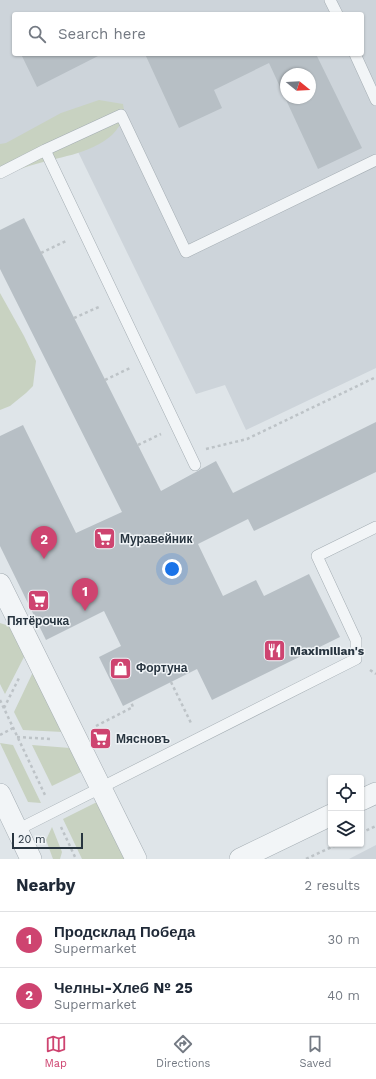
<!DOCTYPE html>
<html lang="en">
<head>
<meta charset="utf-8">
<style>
	:root { --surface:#fff; --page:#f6f6f7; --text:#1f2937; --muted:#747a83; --line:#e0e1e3; --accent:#ce4470 }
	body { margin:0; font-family:"Work Sans",sans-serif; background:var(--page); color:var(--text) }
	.controls { position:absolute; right:12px; bottom:12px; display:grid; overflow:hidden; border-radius:4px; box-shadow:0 1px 3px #0004 }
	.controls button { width:36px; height:36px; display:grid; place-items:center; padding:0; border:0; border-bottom:1px solid var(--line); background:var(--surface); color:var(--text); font:20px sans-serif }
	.compass { position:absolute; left:280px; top:68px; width:36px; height:36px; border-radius:50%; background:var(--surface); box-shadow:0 1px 3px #0004; rotate:108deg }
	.scale { position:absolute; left:12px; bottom:10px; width:71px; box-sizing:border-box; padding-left:4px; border:2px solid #283540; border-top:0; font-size:11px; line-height:14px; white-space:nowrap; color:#283540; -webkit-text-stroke:3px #eff3f6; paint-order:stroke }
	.you { position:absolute; left:172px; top:569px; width:14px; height:14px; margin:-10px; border:3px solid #fff; border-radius:50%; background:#1a73e8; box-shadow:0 0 0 6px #1a73e833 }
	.badge { display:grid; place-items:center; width:26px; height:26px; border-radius:50%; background:var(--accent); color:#fff; font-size:13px; font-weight:700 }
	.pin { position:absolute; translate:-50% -33px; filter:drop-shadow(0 1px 2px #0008) }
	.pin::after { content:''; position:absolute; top:21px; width:14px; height:12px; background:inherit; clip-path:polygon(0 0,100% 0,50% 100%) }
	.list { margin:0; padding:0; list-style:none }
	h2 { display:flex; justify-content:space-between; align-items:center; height:52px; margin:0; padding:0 16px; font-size:17px }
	h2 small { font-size:13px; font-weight:400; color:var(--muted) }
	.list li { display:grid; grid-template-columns:26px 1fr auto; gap:12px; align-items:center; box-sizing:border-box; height:56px; padding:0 16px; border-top:1px solid var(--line) }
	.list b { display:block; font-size:15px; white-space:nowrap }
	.list p { margin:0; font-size:13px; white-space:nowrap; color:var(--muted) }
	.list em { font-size:13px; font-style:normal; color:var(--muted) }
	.icon { flex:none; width:22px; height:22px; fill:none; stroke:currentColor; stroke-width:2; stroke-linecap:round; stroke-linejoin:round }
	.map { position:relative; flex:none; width:376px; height:859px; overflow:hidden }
	.search { position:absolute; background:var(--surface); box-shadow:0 1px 3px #0004; left:12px; right:12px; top:12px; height:44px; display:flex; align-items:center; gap:10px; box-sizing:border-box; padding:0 14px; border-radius:4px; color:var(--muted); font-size:15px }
	.sheet { height:164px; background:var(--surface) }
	nav { display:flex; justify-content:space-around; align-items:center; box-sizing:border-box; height:56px; border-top:1px solid var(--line); background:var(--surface); font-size:11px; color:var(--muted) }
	nav a { display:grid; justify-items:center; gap:2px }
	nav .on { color:var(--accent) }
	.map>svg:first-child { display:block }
</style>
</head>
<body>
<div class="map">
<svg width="376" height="859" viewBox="0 0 376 859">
	<rect width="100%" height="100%" fill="#dfe5e9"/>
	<path fill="#cdd4da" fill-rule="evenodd" d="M0 0H376V368L246 430 225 385 196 394 64 123 0 154ZM14 14H362V54H14ZM286 74H310V98H286Z
		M376 845V859H349Z"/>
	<path fill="#c8d2c1" d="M99 100 123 104 125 117C121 123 117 130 112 135 89 155 57 157 29 166 19 169 10 174 0 177V144L6 143 61 113Z
		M0 293 24 336 36 361 33 386 26 393 10 406 0 410Z
		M0 623 12 627 25 655 5 694 0 684Z
		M33 672 63 732 23 730 14 712Z
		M0 743 13 745 41 803 28 802Z
		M32 745 70 748 81 772 52 786Z
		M99 801 128 859H82L63 819Z
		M52 827 62 852 60 859H53L46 840Z"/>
	<path fill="#b7bfc5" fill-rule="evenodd" d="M21 54H102L37 87Z
		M145 54H316L362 148 318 169 269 63 214 90 222 108 179 128ZM286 74H310V98H286Z
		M24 218 161 491 216 461 233 493 376 422V472L254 531 248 519 198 544 223 596 256 580 264 596 309 574 340 637 212 700 197 669 123 706 99 657 121 646 104 611 46 640 0 546V436L23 425 76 533 122 512 0 269V230Z"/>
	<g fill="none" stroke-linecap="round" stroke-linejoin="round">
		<defs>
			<path id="lane" d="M330 0 337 14
				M355 54 376 100
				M45 150 121 115 186 252 376 160
				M0 173 45 150 195 465
				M17 830 356 659V640L317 556 376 527"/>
			<path id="street" d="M0 584 136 859
				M0 794 31 859
				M361 800 376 793
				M240 859 331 815"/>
		</defs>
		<use href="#lane" stroke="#a4adb3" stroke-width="12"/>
		<use href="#street" stroke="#a4adb3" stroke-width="22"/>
		<path stroke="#bdc3c7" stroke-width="2.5" stroke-dasharray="3 3" stroke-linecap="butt" d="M41 253 68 240
			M74 318 101 306
			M105 380 130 368
			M138 445 161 434
			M206 449 247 439 376 377
			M370 670 376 674
			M171 682 191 723
			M0 700 45 795
			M4 708 20 676
			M96 726 133 707 131 702
			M0 735 13 728
			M17 737 51 739
			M61 827 76 859
			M361 833 376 826
			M306 859 338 844"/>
		<use href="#lane" stroke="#f2f5f7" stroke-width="11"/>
		<use href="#street" stroke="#f2f5f7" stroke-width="21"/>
	</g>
	<defs>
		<symbol id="supermarket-square" viewBox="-11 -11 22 22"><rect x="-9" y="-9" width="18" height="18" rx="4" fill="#ce4470" stroke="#eff3f6"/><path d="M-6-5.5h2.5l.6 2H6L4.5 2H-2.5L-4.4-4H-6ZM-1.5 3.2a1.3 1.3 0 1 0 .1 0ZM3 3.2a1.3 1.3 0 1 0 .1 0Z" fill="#fff"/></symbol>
		<symbol id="restaurant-square" viewBox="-11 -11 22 22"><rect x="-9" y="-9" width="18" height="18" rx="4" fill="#ce4470" stroke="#eff3f6"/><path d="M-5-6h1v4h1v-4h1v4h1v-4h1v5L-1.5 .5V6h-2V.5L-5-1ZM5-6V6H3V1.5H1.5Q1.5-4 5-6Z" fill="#fff"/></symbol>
		<symbol id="shop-square" viewBox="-11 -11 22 22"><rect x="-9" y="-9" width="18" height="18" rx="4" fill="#ce4470" stroke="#eff3f6"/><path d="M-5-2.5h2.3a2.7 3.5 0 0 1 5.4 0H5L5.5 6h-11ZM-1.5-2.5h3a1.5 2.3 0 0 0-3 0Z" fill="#fff"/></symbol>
	</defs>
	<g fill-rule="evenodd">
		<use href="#supermarket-square" x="92" y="526" width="25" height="25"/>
		<use href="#supermarket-square" x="26" y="588" width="25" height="25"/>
		<use href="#restaurant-square" x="262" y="638" width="25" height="25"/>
		<use href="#shop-square" x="108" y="656" width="25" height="25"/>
		<use href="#supermarket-square" x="88" y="726" width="25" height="25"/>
	</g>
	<g text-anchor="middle" stroke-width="3" stroke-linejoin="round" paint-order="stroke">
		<g font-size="12" font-weight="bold" fill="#283540" stroke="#eff3f6" text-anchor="start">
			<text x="120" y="543">Муравейник</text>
			<text x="38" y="625" text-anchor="middle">Пятёрочка</text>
			<text x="290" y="655">Maximilian's</text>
			<text x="136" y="672">Фортуна</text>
			<text x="116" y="743">Мясновъ</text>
		</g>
	</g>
</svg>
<div class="controls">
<button><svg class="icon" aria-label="locate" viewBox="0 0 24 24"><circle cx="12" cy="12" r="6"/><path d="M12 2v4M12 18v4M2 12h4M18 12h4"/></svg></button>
<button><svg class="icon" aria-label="layers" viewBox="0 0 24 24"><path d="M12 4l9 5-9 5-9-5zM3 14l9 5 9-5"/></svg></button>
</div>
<svg class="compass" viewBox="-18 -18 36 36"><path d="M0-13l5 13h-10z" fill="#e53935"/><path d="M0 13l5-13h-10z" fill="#747a83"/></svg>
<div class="scale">20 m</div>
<div class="you"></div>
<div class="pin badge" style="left:85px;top:611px">1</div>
<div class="pin badge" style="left:44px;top:559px">2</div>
<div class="search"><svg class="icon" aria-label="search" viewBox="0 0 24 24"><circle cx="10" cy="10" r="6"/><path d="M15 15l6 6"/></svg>Search here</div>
</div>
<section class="sheet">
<h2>Nearby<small>2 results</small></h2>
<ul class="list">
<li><span class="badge">1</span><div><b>Продсклад Победа</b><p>Supermarket</p></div><em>30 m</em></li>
<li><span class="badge">2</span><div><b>Челны-Хлеб № 25</b><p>Supermarket</p></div><em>40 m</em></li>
</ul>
</section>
<nav>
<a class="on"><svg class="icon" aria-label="map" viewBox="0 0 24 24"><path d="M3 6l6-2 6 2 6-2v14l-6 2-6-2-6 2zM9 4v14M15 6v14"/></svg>Map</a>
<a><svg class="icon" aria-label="directions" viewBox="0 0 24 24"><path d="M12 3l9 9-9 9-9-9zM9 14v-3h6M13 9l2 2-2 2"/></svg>Directions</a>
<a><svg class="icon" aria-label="saved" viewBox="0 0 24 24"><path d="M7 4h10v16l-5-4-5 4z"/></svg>Saved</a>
</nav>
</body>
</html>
